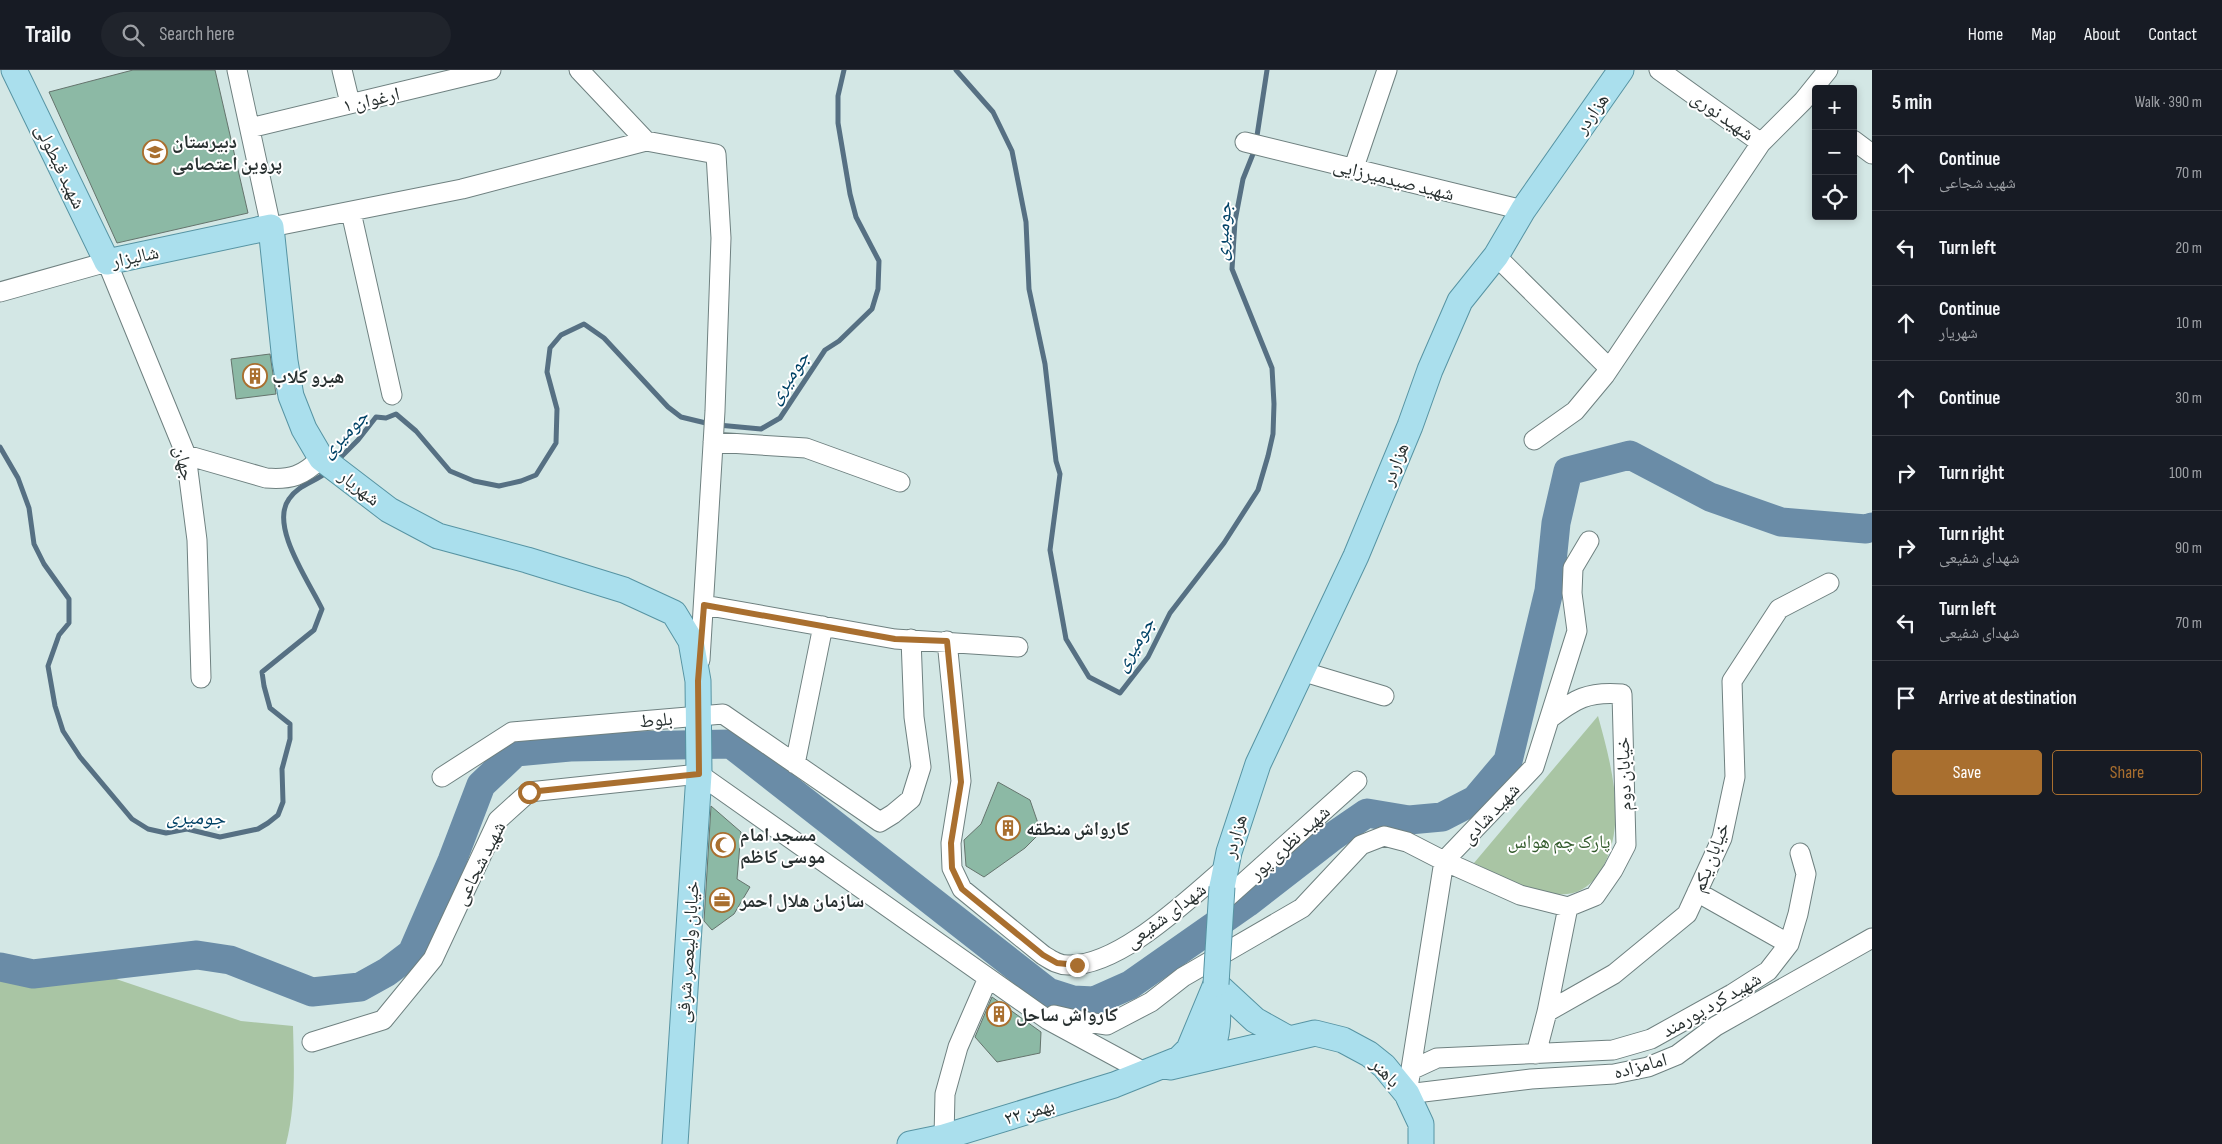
<!DOCTYPE html>
<html lang="en">
<head>
<meta charset="utf-8">
<style>
	:root { --surface:#171b24; --page:#20242c; --text:#f1f3f6; --muted:#9ea1a6; --line:#363941; --accent:#a96f2f }
	body { margin:0; font-family:"Sofia Sans Condensed","Noto Naskh Arabic",sans-serif; background:var(--page); color:var(--text) }
	.controls { position:absolute; right:15px; top:15px; display:grid; overflow:hidden; border-radius:5px; box-shadow:0 2px 8px #0003 }
	.controls button { width:45px; height:45px; display:grid; place-items:center; padding:0; border:0; border-bottom:1px solid var(--line); background:var(--surface); color:var(--text); font:25px sans-serif }
	.stop { position:absolute; width:15px; height:15px; margin:-11px; border:4px solid #a96f2f; border-radius:50%; background:#fff }
	.stop.end { background:#a96f2f; border-color:#fff; box-shadow:0 1px 5px #0008 }
	.list { margin:0; padding:0; list-style:none }
	h2 { display:flex; justify-content:space-between; align-items:center; height:65px; margin:0; padding:0 20px; font-size:21px }
	h2 small { font-size:16px; font-weight:400; color:var(--muted) }
	.list li { display:grid; grid-template-columns:32px 1fr auto; gap:15px; align-items:center; box-sizing:border-box; height:75px; padding:0 20px; border-top:1px solid var(--line) }
	.list b { display:block; font-size:19px; white-space:nowrap }
	.list p { margin:0; font-size:16px; white-space:nowrap; color:var(--muted) }
	.list em { font-size:16px; font-style:normal; color:var(--muted) }
	.actions { display:flex; gap:10px; padding:15px 20px }
	.actions a { flex:1; padding:11px 0; border:1px solid var(--accent); border-radius:5px; text-align:center; font-size:18px; color:var(--accent) }
	.actions .main { background:var(--accent); color:#fff }
	.icon { flex:none; width:28px; height:28px; fill:none; stroke:currentColor; stroke-width:2; stroke-linecap:round; stroke-linejoin:round }
	.map { position:relative; flex:none; width:1872px; height:1074px; overflow:hidden }
	header { display:flex; align-items:center; gap:30px; box-sizing:border-box; height:70px; padding:0 25px; background:var(--surface); border-bottom:1px solid var(--line) }
	header strong { font-size:24px }
	nav { display:flex; gap:28px; margin-inline-start:auto; font-size:18px }
	.search { width:350px; height:45px; background:var(--page); display:flex; align-items:center; gap:12px; box-sizing:border-box; padding:0 18px; border-radius:28px; color:var(--muted); font-size:19px }
	main { display:flex }
	aside { flex:1; background:var(--surface) }
	.map>svg:first-child { display:block }
</style>
</head>
<body>
<header>
<strong>Trailo</strong>
<div class="search"><svg class="icon" aria-label="search" viewBox="0 0 24 24"><circle cx="10" cy="10" r="6"/><path d="M15 15l6 6"/></svg>Search here</div>
<nav><a>Home</a><a>Map</a><a>About</a><a>Contact</a></nav>
</header>
<main>
<div class="map">
<svg width="1872" height="1074" viewBox="0 0 1872 1074">
	<rect width="100%" height="100%" fill="#d3e7e5"/>
	<path fill="#a9c5a4" d="M1598 646C1611 694 1629 756 1600 802 1593 813 1581 823 1567 824 1534 827 1503 807 1474 793Z
		M0 895 116 909 241 951 293 956C294 996 296 1035 286 1074H0Z"/>
	<g fill="none" stroke-linecap="round" stroke-linejoin="round">
		<path stroke="#567083" stroke-width="5" d="M956 0 993 42 1012 81 1026 152 1029 219 1045 294 1056 391 1060 404 1050 480 1066 569 1089 607 1120 623 1148 587 1170 543 1224 473 1258 420 1268 386 1273 364 1274 334 1272 298 1232 199 1235 151 1243 109 1255 79 1267 0
			M718 355 761 359 780 348 825 280 839 271 872 239 878 219 879 191 856 147 850 124 838 53V26L844 0
			M0 377 18 408 29 438 34 474 44 494 69 529V553L59 565 48 596 55 636 63 661 80 687 132 749 148 759 166 763 187 759 220 767 258 759 268 753 278 745 283 732 282 699 290 669V654L270 638 264 616 262 602 314 560 322 539C310 513 269 456 289 429 298 415 315 412 327 402
			M336 392 358 370 376 347 386 348 396 344 416 361 450 401 474 411 499 416 521 411 536 405 556 373 557 339 547 302 550 278 561 265 584 254 604 268 668 337 681 347 710 354"/>
		<path stroke="#6a8ca7" stroke-width="29" d="M0 897 33 904 197 885 230 890 312 922 360 917 387 902 412 883 452 791 481 715 516 682 570 677 731 674 1048 922 1073 930 1094 931 1130 915 1247 833 1332 767 1367 743 1409 750 1442 747 1475 730 1508 691 1549 521 1556 453 1568 401 1630 385 1710 427 1781 452 1866 459 1872 457"/>
	</g>
	<path fill="#8cb9a5" stroke="#65746d" d="M133 0H215L248 143 117 173 49 22Z
		M270 284 276 324 236 329 231 289Z
		M998 712 1030 730 1041 762 1025 778 984 807 966 796 964 770 981 754Z
		M711 736 741 762 737 809 750 817 734 844 712 860 704 851Z
		M992 927 1041 962 1040 983 997 992 975 967Z"/>
	<g fill="none" stroke-linecap="round" stroke-linejoin="round">
		<defs>
			<path id="minor" d="M237 0 271 157 462 119 646 71
				M342 0 350 33
				M579 0 646 71 716 84 721 168 715 341 700 590
				M1659 0 1761 73
				M250 58 491 0
				M1853 70 1872 84
				M1245 72 1523 140
				M1353 100 1387 0
				M351 142 392 325
				M1496 186 1609 298
				M0 222 107 192 186 385 197 470 201 608
				M1534 370 1575 341 1605 305 1761 73 1803 31 1828 0
				M713 372 806 378 900 412
				M186 385 266 408C291 410 303 406 321 388
				M1589 471 1573 498 1572 523 1577 561 1534 697 1444 791 1407 1024 1531 1009 1614 1004 1648 997 1677 985 1716 956 1872 868
				M704 535 895 569 1018 577
				M947 571 961 711 951 773 952 798 962 819 1043 885C1051 890 1058 895 1068 895 1119 897 1187 830 1224 799
				M1301 601 1384 626
				M1549 649C1575 629 1588 621 1622 624L1626 775 1613 800 1595 826 1568 837
				M795 694 823 556
				M442 707 512 662 723 644 880 752 893 744 911 729 921 697 914 647 911 569
				M1697 822 1789 874
				M1221 833 1357 711
				M1547 942 1614 904 1687 844 1722 768 1735 707 1732 611 1779 539 1829 513
				M1054 945 1080 951 1107 955 1151 932 1183 907 1302 838 1361 775 1384 766 1407 772 1444 791 1520 825 1568 837
				M312 972 383 950 433 889 498 750 529 722 699 704 1048 950 1146 1003
				M1536 984 1547 942 1568 837
				M1411 1000 1437 988 1613 980 1651 969 1732 924 1768 901 1789 874 1798 844 1806 804 1800 783
				M944 1067 945 1024 958 977 988 908"/>
			<path id="major" d="M14 0 107 192 271 157 285 291 291 326 304 359 321 388 389 440 438 466 527 490 624 520 674 543 691 571 698 611 699 704 675 1074
				M1222 817 1229 782 1258 694 1356 486 1410 356 1430 300 1460 231 1496 186 1523 140 1621 0
				M1216 914 1255 950 1289 969
				M1208 988C1219 966 1219 946 1216 921
				M1170 997 1315 963 1343 970 1369 984 1384 996 1407 1024 1421 1054V1074
				M910 1074 944 1067 1114 1015 1179 989 1189 979 1216 914"/>
		</defs>
		<use href="#minor" stroke="#6f8180" stroke-width="21"/>
		<use href="#major" stroke="#5794a3" stroke-width="27"/>
		<use href="#minor" stroke="#fff" stroke-width="19"/>
		<use href="#major" stroke="#aadfed" stroke-width="25"/>
		<defs>
			<path id="major-bridge" d="M1216 914 1222 817"/>
		</defs>
		<use href="#major-bridge" stroke="#5794a3" stroke-width="27" stroke-linecap="butt"/>
		<use href="#major-bridge" stroke="#aadfed" stroke-width="25"/>
	</g>
	<g fill="none" stroke-linecap="round" stroke-linejoin="round">
		<path stroke="#a96f2f" stroke-width="6" d="M529 722 699 704 698 611 704 535 895 569 947 571 961 712 951 773 952 798 962 819 1043 885 1057 893 1077 895"/>
	</g>
	<defs>
		<symbol id="school-ring" viewBox="-11 -11 22 22"><circle r="9.5" fill="#fff" stroke="#a96f2f" stroke-width="1.5"/><path d="M0-5L7-2L0 1L-7-2ZM-4 1L0 2.5L4 1V4Q0 6-4 4Z" fill="#a96f2f"/></symbol>
		<symbol id="building-ring" viewBox="-11 -11 22 22"><circle r="9.5" fill="#fff" stroke="#a96f2f" stroke-width="1.5"/><path d="M-4-6H4V6H1V3H-1V6H-4ZM-2.5-4.3h1.7v1.8h-1.7ZM.8-4.3h1.7v1.8H.8ZM-2.5-1h1.7V.8h-1.7ZM.8-1h1.7V.8H.8Z" fill="#a96f2f"/></symbol>
		<symbol id="mosque-ring" viewBox="-11 -11 22 22"><circle r="9.5" fill="#fff" stroke="#a96f2f" stroke-width="1.5"/><path d="M3.5-4.9A6 6 0 1 0 3.5 4.9A5 5 0 1 1 3.5-4.9Z" fill="#a96f2f"/></symbol>
		<symbol id="office-ring" viewBox="-11 -11 22 22"><circle r="9.5" fill="#fff" stroke="#a96f2f" stroke-width="1.5"/><path d="M-6-3h4V-5.5h4V-3h4V5H-6ZM-1-4.5V-3h2v-1.5ZM-6 0V1H6V0Z" fill="#a96f2f"/></symbol>
	</defs>
	<g fill-rule="evenodd">
		<use href="#school-ring" x="141" y="68" width="28" height="28"/>
		<use href="#building-ring" x="241" y="292" width="28" height="28"/>
		<use href="#building-ring" x="994" y="744" width="28" height="28"/>
		<use href="#mosque-ring" x="709" y="761" width="28" height="28"/>
		<use href="#office-ring" x="708" y="816" width="28" height="28"/>
		<use href="#building-ring" x="985" y="930" width="28" height="28"/>
	</g>
	<g text-anchor="middle" stroke-width="4" stroke-linejoin="round" paint-order="stroke">
		<g font-size="19" fill="#283030" stroke="#fff">
			<text transform="translate(371 29) rotate(-13)" y="7">ارغوان ۱</text>
			<text transform="translate(1591 43) rotate(-55)" y="7">هزاردر</text>
			<text transform="translate(1723 45) rotate(35)" y="7">شهید نوری</text>
			<text transform="translate(61 96) rotate(64)" y="7">شهید قیطولی</text>
			<text transform="translate(1394 109) rotate(14)" y="7">شهید صیدمیرزایی</text>
			<text transform="translate(135 186) rotate(-12)" y="7">شالیزار</text>
			<text transform="translate(185 393) rotate(76)" y="7">جهان</text>
			<text transform="translate(1394 394) rotate(-68)" y="7">هزاردر</text>
			<text transform="translate(360 417) rotate(38)" y="7">شهریار</text>
			<text transform="translate(656 649) rotate(-5)" y="7">بلوط</text>
			<text transform="translate(1623 704) rotate(-92)" y="7">خیابان دوم</text>
			<text transform="translate(1490 743) rotate(-47)" y="7">شهید شادی</text>
			<text transform="translate(1234 766) rotate(-73)" y="7">هزاردر</text>
			<text transform="translate(1289 772) rotate(-42)" y="7">شهید نظری پور</text>
			<text transform="translate(1710 787) rotate(-69)" y="7">خیابان یکم</text>
			<text transform="translate(479 793) rotate(-63)" y="7">شهید شجاعی</text>
			<text transform="translate(1165 845) rotate(-37)" y="7">شهدای شفیعی</text>
			<text transform="translate(687 882) rotate(-86)" y="7">خیابان ولیعصر شرقی</text>
			<text transform="translate(1711 934) rotate(-30)" y="7">شهید کرد پورمند</text>
			<text transform="translate(1640 995) rotate(-15)" y="7">امامزاده</text>
			<text transform="translate(1386 1002) rotate(46)" y="7">باهنر</text>
			<text transform="translate(1029 1041) rotate(-17)" y="7">۲۲ بهمن</text>
		</g>
		<g font-size="19" font-weight="bold" fill="#283030" stroke="#fff" text-anchor="start">
			<text x="172" y="78">دبیرستان<tspan x="172" dy="22">پروین اعتصامی</tspan></text>
			<text x="272" y="313">هیرو کلاب</text>
			<text x="1026" y="765">کارواش منطقه</text>
			<text x="740" y="771">مسجد امام<tspan x="740" dy="22">موسی کاظم</tspan></text>
			<text x="740" y="837">سازمان هلال احمر</text>
			<text x="1016" y="951">کارواش ساحل</text>
		</g>
		<g font-size="19" fill="#345c2d" stroke="#fff">
			<text x="1559" y="778">پارک چم هواس</text>
		</g>
		<g font-size="20" font-style="italic" fill="#004266" stroke="#fff">
			<text transform="translate(1222 161) rotate(-85)" y="7">جومیری</text>
			<text transform="translate(788 307) rotate(-56)" y="7">جومیری</text>
			<text transform="translate(344 363) rotate(-45)" y="7">جومیری</text>
			<text transform="translate(1134 574) rotate(-58)" y="7">جومیری</text>
			<text transform="translate(196 747) rotate(2)" y="7">جومیری</text>
		</g>
	</g>
</svg>
<div class="controls">
<button>+</button>
<button>−</button>
<button><svg class="icon" aria-label="locate" viewBox="0 0 24 24"><circle cx="12" cy="12" r="6"/><path d="M12 2v4M12 18v4M2 12h4M18 12h4"/></svg></button>
</div>
<div class="stop" style="left:529px;top:722px"></div>
<div class="stop end" style="left:1077px;top:895px"></div>
</div>
<aside>
<h2>5 min<small>Walk · 390 m</small></h2>
<ul class="list">
<li><svg class="icon" aria-label="ahead" viewBox="0 0 24 24"><path d="M12 20V5M6 11l6-6 6 6"/></svg><div><b>Continue</b><p>شهید شجاعی</p></div><em>70 m</em></li>
<li><svg class="icon" aria-label="left" viewBox="0 0 24 24"><path d="M17 20v-9H6M10 6l-5 5 5 5"/></svg><div><b>Turn left</b></div><em>20 m</em></li>
<li><svg class="icon" aria-label="ahead" viewBox="0 0 24 24"><path d="M12 20V5M6 11l6-6 6 6"/></svg><div><b>Continue</b><p>شهریار</p></div><em>10 m</em></li>
<li><svg class="icon" aria-label="ahead" viewBox="0 0 24 24"><path d="M12 20V5M6 11l6-6 6 6"/></svg><div><b>Continue</b></div><em>30 m</em></li>
<li><svg class="icon" aria-label="right" viewBox="0 0 24 24"><path d="M7 20v-9h11M14 6l5 5-5 5"/></svg><div><b>Turn right</b></div><em>100 m</em></li>
<li><svg class="icon" aria-label="right" viewBox="0 0 24 24"><path d="M7 20v-9h11M14 6l5 5-5 5"/></svg><div><b>Turn right</b><p>شهدای شفیعی</p></div><em>90 m</em></li>
<li><svg class="icon" aria-label="left" viewBox="0 0 24 24"><path d="M17 20v-9H6M10 6l-5 5 5 5"/></svg><div><b>Turn left</b><p>شهدای شفیعی</p></div><em>70 m</em></li>
<li><svg class="icon" aria-label="arrive" viewBox="0 0 24 24"><path d="M6 21V4h12l-3 4 3 4H6"/></svg><div><b>Arrive at destination</b></div></li>
</ul>
<div class="actions"><a class="main">Save</a><a>Share</a></div>
</aside>
</main>
</body>
</html>
